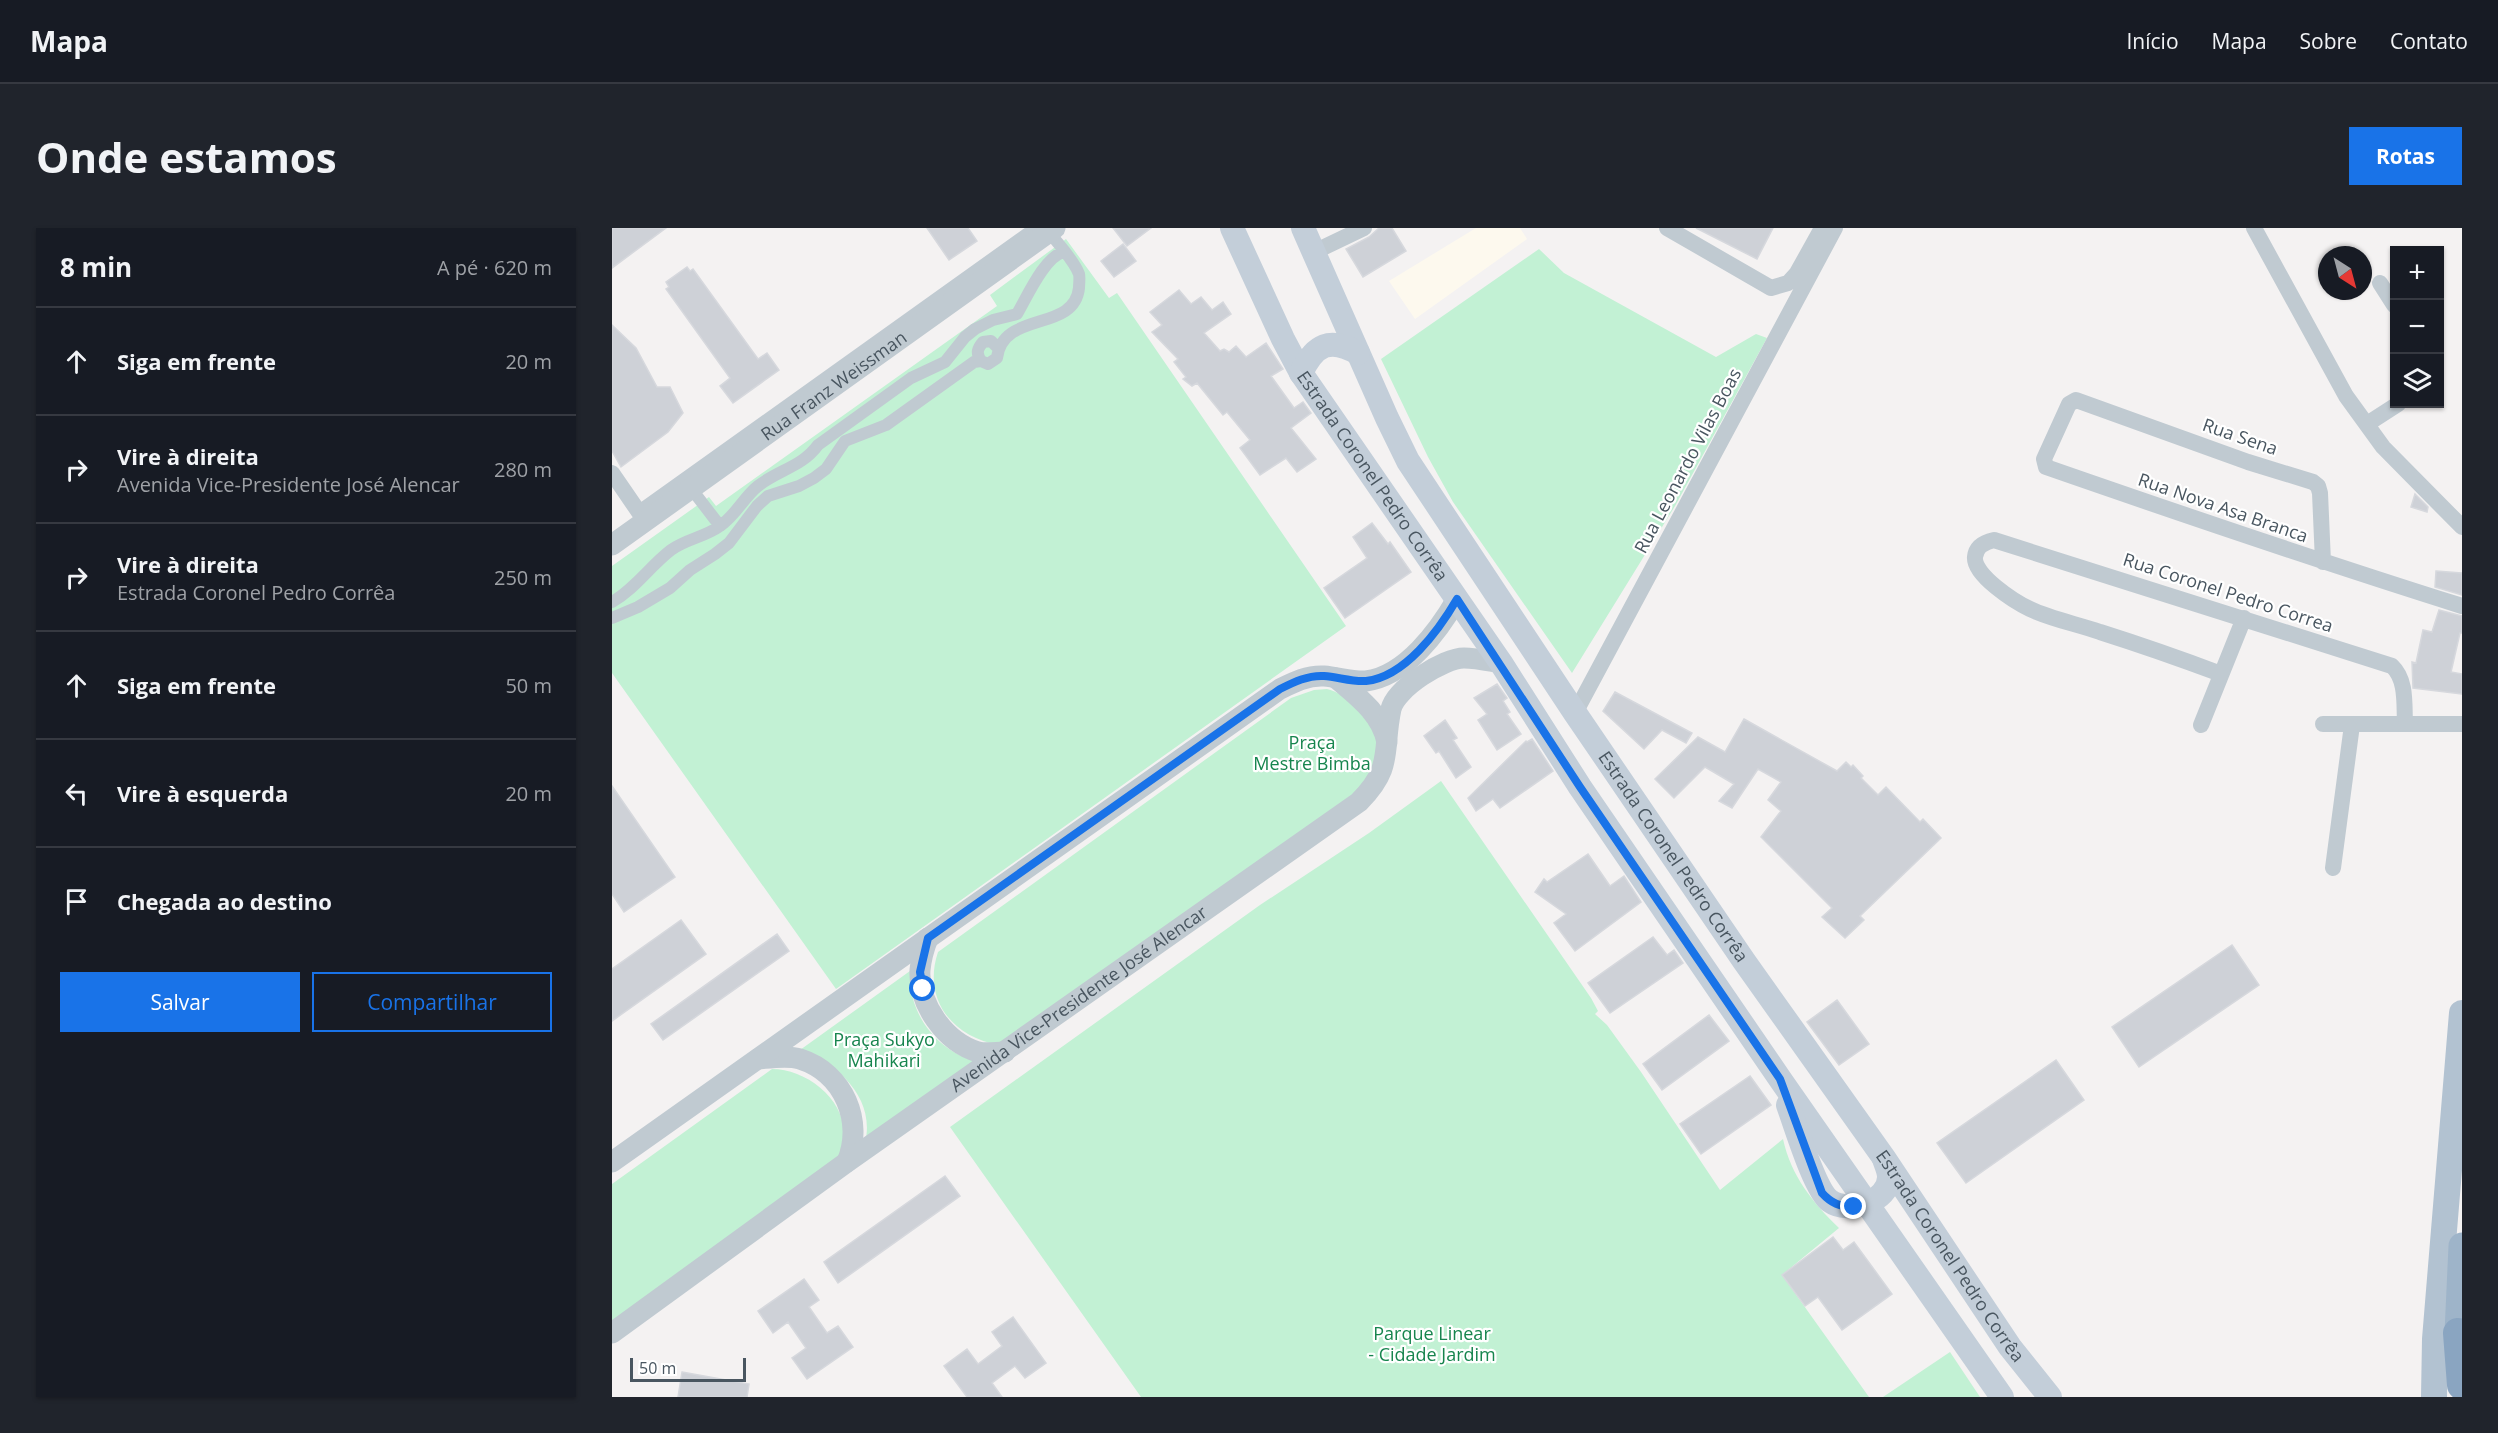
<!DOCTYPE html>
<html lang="pt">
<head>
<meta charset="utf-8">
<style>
	:root { --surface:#171b24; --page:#20242c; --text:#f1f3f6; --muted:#9ea1a6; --line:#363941; --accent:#1973e8 }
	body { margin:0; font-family:"Open Sans",sans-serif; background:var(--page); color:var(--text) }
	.controls { position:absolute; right:18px; top:18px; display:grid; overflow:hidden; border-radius:0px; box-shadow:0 2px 4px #0004 }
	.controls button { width:54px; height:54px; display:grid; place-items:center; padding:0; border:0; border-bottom:2px solid var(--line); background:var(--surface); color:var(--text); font:30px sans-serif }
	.compass { position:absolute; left:1706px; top:18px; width:54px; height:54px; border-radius:50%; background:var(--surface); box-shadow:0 2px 4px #0004; rotate:144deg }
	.scale { position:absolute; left:18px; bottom:15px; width:116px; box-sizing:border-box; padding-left:6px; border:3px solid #495660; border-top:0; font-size:16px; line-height:21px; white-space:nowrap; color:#495660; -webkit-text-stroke:4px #fff; paint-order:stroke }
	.stop { position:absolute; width:18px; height:18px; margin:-14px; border:4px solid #1973e8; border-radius:50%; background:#fff }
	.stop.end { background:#1973e8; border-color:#fff; box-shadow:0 2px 6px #0008 }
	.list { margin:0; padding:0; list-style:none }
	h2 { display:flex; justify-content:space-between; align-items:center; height:78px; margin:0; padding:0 24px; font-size:26px }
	h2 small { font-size:20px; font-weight:400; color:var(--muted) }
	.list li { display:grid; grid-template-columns:39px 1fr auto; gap:18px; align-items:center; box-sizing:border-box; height:108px; padding:0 24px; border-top:2px solid var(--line) }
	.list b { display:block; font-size:22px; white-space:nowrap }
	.list p { margin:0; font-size:20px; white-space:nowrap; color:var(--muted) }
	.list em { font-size:20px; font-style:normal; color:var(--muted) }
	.actions { display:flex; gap:12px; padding:18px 24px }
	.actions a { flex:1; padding:14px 0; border:2px solid var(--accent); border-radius:0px; text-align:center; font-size:21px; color:var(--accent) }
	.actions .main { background:var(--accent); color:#fff }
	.icon { flex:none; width:33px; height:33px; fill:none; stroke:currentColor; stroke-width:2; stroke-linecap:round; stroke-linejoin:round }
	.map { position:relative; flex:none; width:1850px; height:1169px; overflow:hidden; border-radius:0px }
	header { display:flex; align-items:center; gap:36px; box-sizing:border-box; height:84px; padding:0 30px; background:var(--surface); border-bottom:2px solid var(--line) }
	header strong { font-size:28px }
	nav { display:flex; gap:33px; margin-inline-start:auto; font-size:21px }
	.intro { display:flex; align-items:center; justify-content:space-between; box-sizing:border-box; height:144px; padding:0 36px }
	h1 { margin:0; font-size:42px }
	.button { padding:15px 27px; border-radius:0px; background:var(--accent); color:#fff; font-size:21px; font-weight:700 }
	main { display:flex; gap:36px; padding:0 36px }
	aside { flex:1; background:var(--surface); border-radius:0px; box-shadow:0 2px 4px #0004 }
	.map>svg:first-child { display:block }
</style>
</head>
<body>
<header>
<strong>Mapa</strong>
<nav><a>Início</a><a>Mapa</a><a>Sobre</a><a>Contato</a></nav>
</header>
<div class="intro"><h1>Onde estamos</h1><a class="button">Rotas</a></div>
<main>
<aside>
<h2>8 min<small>A pé · 620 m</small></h2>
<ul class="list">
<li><svg class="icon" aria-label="ahead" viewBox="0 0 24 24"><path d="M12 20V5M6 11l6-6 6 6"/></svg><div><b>Siga em frente</b></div><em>20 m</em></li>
<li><svg class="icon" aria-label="right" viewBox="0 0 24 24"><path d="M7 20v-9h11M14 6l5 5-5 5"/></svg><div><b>Vire à direita</b><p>Avenida Vice-Presidente José Alencar</p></div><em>280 m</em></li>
<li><svg class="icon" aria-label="right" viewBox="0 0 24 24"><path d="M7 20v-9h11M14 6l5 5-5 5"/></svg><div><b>Vire à direita</b><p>Estrada Coronel Pedro Corrêa</p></div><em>250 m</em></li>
<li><svg class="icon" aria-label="ahead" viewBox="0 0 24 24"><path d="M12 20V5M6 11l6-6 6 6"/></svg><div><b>Siga em frente</b></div><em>50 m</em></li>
<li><svg class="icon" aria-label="left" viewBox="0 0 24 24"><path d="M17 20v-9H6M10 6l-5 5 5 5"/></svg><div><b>Vire à esquerda</b></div><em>20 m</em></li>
<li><svg class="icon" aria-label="arrive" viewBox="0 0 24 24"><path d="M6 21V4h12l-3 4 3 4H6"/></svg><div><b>Chegada ao destino</b></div></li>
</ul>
<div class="actions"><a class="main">Salvar</a><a>Compartilhar</a></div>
</aside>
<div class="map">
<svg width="1850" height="1169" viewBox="0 0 1850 1169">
	<rect width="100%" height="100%" fill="#f4f2f2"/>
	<path fill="#fdf9ee" d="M864 0H908L915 11 803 91 777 53Z"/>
	<path fill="#c2f1d4" d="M454 11 497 70 505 65 734 398 224 761 0 445V338L97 269 104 278 385 78 378 67Z
		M927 21 952 45 1104 129 1144 106 1155 110 1063 278 960 445 841 274 816 229 769 131Z
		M715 461C734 464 770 500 767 521 766 533 758 546 754 557L387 817C341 809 310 772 326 724L679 470 702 462Z
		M829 553 979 770 986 783 983 786 995 797 1029 844 1108 962 1171 911C1179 948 1201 975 1227 1000L1170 1047 1257 1169H529L338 899 648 677 757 605Z
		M298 743C296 786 324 822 365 834L253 915C264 870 226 836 188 822Z
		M160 841C193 841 233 870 232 907 231 916 228 926 226 935L0 1097V956Z
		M1338 1124 1368 1169H1271Z"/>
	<path fill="#ced1d7" stroke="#d6d8dd" stroke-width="1.5" d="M0 0H54L0 40Z
		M315 0H356L365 13 337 32Z
		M501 0H539L515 18Z
		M767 0H780L794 23 751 49 734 21 757 9Z
		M1084 0H1161L1145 31Z
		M511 16 524 33 502 49 489 33Z
		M75 39 78 43 81 41 146 131 155 125 167 142 121 175 108 158 118 150 54 61 57 59 54 54Z
		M567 62 579 76 589 69 600 82 611 74 619 86 592 105 608 123 612 121 617 124 624 118 634 129 654 115 671 141 659 148 682 180 691 174 699 185 679 200 704 231 685 244 674 230 648 247 628 220 638 212 615 184 611 187 585 155 580 158 571 151 574 149 562 134 566 131 540 104 550 97 538 84Z
		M0 97 24 120 45 159H58L71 185 56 204 9 239 0 223Z
		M1803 266 1816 279 1815 284 1799 279Z
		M760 295 776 316 778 314 799 344 733 390 712 360 755 330 741 309Z
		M1824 343 1850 345V367L1823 359Z
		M1827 382 1850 388V405H1848L1839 444 1850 446V466L1801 460 1800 434 1804 435 1811 402 1820 404Z
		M885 456 895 470 891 473 898 484 895 486 909 506 885 522 866 492 875 486 862 470Z
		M1003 464 1080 505 1074 515 1050 502 1032 521 991 483Z
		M1132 491 1225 543 1234 534 1239 539 1241 537 1251 548 1249 550 1266 567 1274 559 1308 594 1311 591 1329 610 1248 688 1252 692 1233 710 1210 689 1220 680 1149 609 1169 583 1156 572 1169 554 1146 541 1120 580 1107 573 1122 556 1093 539 1062 570 1043 551 1086 509 1113 524Z
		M833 492 845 510 841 512 859 539 844 550 827 523 824 525 812 508Z
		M920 511 941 543 888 580 881 571 864 583 856 570 914 513 915 514Z
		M0 558 63 649 12 684 0 666Z
		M976 626 998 658 1012 648 1029 674 963 723 942 695 954 686 923 664 932 651 935 654Z
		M69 692 94 726 0 793V741Z
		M165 706 177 723 51 812 39 796Z
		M1041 709 1055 727 1062 722 1071 735 998 785 976 755Z
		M1620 717 1647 757 1527 839 1500 799Z
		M1225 772 1257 816 1227 837 1195 794Z
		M1097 787 1117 813 1050 862 1031 836Z
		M1444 832 1472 872 1354 955 1325 915Z
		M1138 848 1159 877 1089 926 1068 896Z
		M333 948 348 968 226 1055 212 1034Z
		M1221 1009 1231 1022 1242 1014 1280 1066 1230 1102 1206 1069 1193 1078 1170 1047Z
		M192 1051 207 1072 197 1079 215 1105 226 1098 241 1119 195 1151 180 1130 194 1120 176 1094 161 1105 146 1083Z
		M401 1089 434 1135 413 1150 403 1138 380 1155 390 1169H355L332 1138 355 1121 366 1136 390 1118 380 1104Z
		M70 1144 137 1156 135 1169H66Z"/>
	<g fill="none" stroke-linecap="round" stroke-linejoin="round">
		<path stroke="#c0cad1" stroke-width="12" d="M369 133C364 125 365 121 371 114L379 113 387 121
			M78 259 108 298
			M27 283 423 0
			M0 374C23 361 38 338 59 322 74 311 93 309 108 298 124 287 132 269 146 258 166 242 190 239 206 217L299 150 333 134 353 109 363 101 381 92 405 86C415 69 433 28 452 24
			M0 390 26 379 58 360 78 342 103 326 117 315 145 278 156 268 187 258 202 250 214 241 233 213 274 197 362 134 369 133 376 136 385 130C391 82 462 105 467 60 467 56 468 50 467 46 462 32 446 16 437 4"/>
		<path stroke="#c0cad1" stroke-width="16" d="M1055 0 1159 60 1176 55 1185 45 1210 0
			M1642 0 1734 168 1771 219 1850 299
			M702 24 752 0
			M1768 55 1782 77
			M1755 196 1786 176
			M0 245 33 293
			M1711 334 1708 265 1706 258 1701 254 1636 234 1464 172 1457 176 1432 231 1434 239C1572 287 1710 334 1850 378
			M1609 446C1569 431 1529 417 1488 404 1465 396 1439 391 1418 381 1403 374 1361 347 1363 329 1364 318 1373 314 1382 312L1780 438C1795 452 1792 477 1793 496
			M963 485 1223 0
			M1711 496H1850
			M1589 497 1632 390
			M1721 640 1740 497"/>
		<g stroke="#c0cad1" stroke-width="21">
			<path id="s1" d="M0 317 443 0"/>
			<path d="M724 450C745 468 769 485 775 514"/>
			<path d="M316 710C312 720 309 731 308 742 306 776 333 814 366 824 374 826 385 824 393 824"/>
			<path d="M146 831C158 830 176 827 188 831 232 845 252 894 235 934"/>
			<path d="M0 934 668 461C682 454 696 447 712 448 726 449 740 454 754 453 794 448 827 402 845 371"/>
			<path id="s2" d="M0 1105 235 934 747 574C782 539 770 523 779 481 784 460 832 430 852 430 864 430 877 433 889 435"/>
		</g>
		<g stroke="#c3ced9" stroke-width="24">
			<path id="s3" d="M620 0 671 111 689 145 889 435 968 559 1168 851 1390 1169"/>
			<path id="s4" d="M691 0 775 190 796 233 963 485 1132 733 1272 930 1398 1119 1438 1169"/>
			<path d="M689 145C703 116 718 109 746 125"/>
			<path d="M1176 877C1183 896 1203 963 1218 973 1236 986 1277 974 1277 949 1277 943 1274 937 1272 931"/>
		</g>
		<path stroke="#b2c2d1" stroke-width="26" d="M1822 1169 1823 1111 1850 785"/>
		<path stroke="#9eb4c9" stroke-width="27" d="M1846 1105 1850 1018"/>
		<path stroke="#8aa5c1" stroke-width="30" d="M1846 1105 1850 1157"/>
	</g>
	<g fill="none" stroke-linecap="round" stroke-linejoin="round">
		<path stroke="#1973e8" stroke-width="8" d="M311 761 308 744 316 710 668 461C682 454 696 447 712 448 726 449 740 454 754 453 793 449 827 402 845 371L968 559 1168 851 1210 965C1219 975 1228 979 1242 979"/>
	</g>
	<g text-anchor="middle" stroke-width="4.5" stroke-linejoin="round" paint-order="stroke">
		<g font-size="18" fill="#495660" stroke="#fff">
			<text dy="6" stroke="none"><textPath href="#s1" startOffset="273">Rua Franz Weissman</textPath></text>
			<text transform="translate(1628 209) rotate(19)" y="6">Rua Sena</text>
			<text transform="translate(1076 233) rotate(-62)" y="6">Rua Leonardo Vilas Boas</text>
			<text dy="6" stroke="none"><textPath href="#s3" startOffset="286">Estrada Coronel Pedro Corrêa</textPath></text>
			<text transform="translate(1611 280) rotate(19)" y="6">Rua Nova Asa Branca</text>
			<text transform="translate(1616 365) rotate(18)" y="6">Rua Coronel Pedro Correa</text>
			<text dy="6" stroke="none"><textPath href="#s4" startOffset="732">Estrada Coronel Pedro Corrêa</textPath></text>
			<text dy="6" stroke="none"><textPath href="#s2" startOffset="574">Avenida Vice-Presidente José Alencar</textPath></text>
			<text dy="6" stroke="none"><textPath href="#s4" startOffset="1218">Estrada Coronel Pedro Corrêa</textPath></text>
		</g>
		<g font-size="18" fill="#17854e" stroke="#fff">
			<text x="700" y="521">Praça<tspan x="700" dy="21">Mestre Bimba</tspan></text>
			<text x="272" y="818">Praça Sukyo<tspan x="272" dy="21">Mahikari</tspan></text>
			<text x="820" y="1112">Parque Linear<tspan x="820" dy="21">- Cidade Jardim</tspan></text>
		</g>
	</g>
</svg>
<div class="controls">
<button>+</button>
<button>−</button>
<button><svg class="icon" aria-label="layers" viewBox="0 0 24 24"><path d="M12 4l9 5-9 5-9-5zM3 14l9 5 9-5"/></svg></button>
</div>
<svg class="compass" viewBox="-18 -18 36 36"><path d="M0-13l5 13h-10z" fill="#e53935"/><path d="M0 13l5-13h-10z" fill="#9ea1a6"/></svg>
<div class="scale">50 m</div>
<div class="stop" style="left:311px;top:761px"></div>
<div class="stop end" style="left:1242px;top:979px"></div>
</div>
</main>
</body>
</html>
